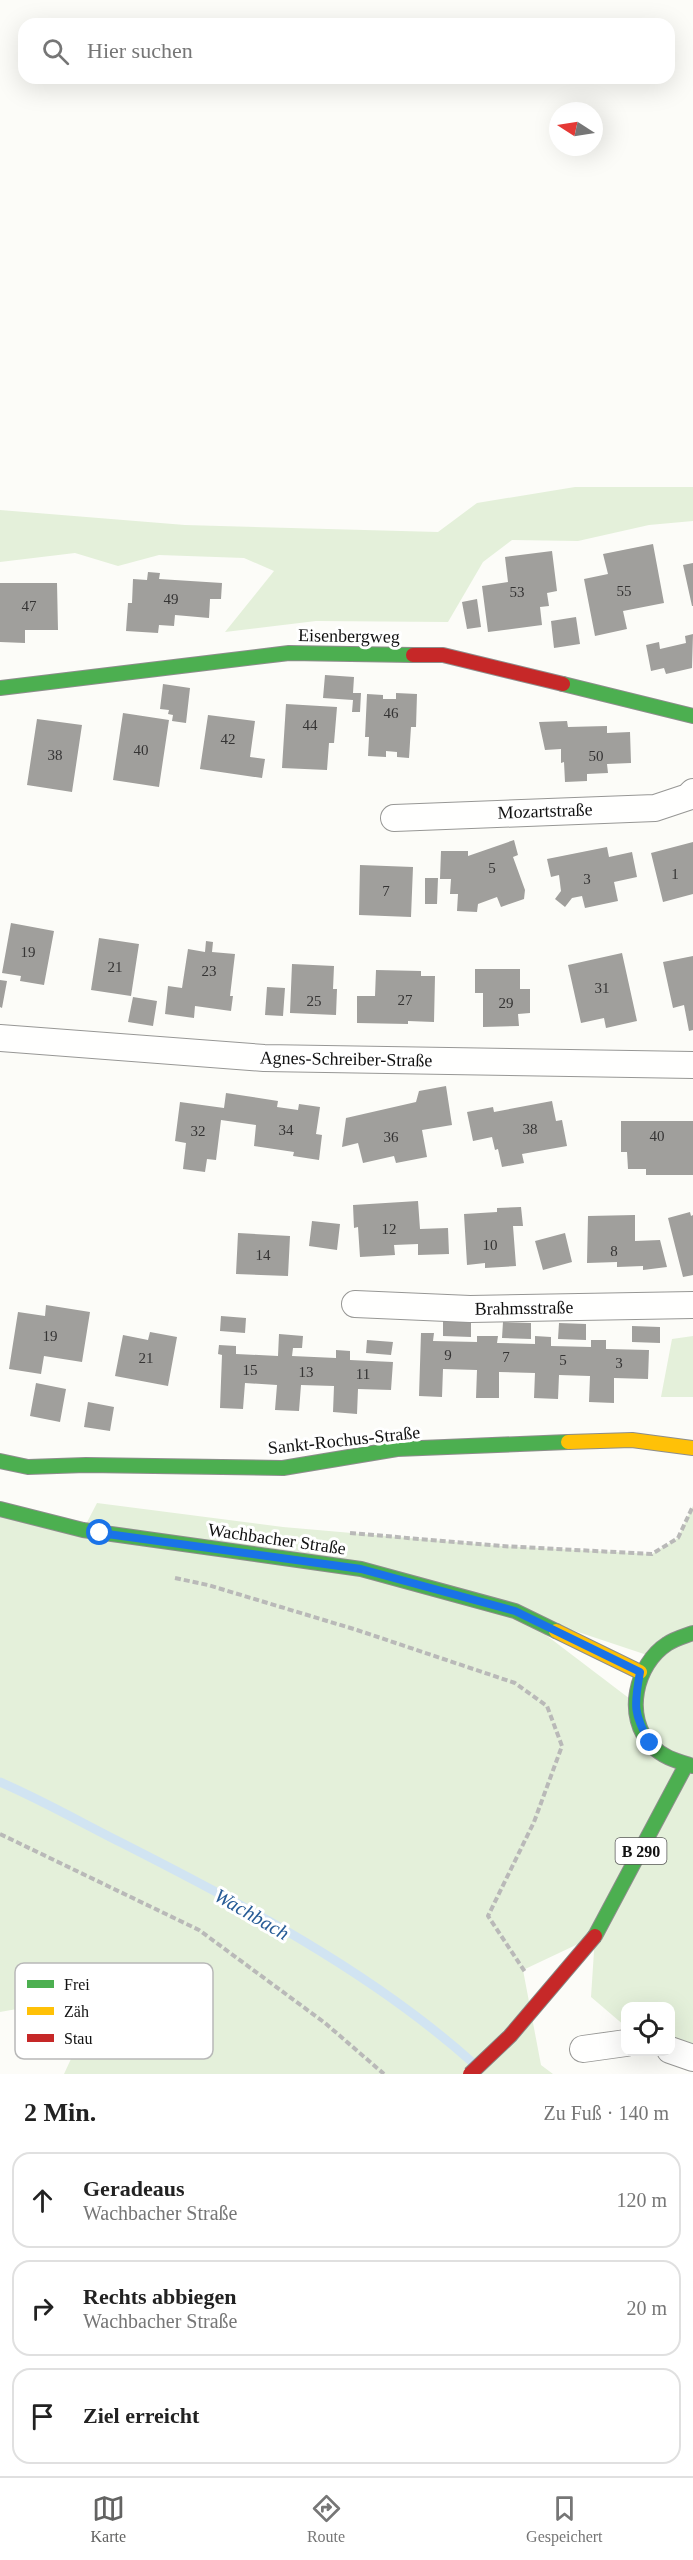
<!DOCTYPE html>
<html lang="de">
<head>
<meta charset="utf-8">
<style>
	:root { --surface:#fff; --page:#f6f6f6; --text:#222; --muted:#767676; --line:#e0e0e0; --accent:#636362 }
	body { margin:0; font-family:"Times New Roman",serif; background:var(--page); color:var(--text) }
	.controls { position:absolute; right:18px; bottom:18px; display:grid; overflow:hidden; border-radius:12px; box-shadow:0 6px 24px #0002 }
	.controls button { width:54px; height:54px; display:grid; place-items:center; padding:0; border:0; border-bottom:2px solid var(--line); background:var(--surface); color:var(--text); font:30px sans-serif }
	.compass { position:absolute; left:549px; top:102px; width:54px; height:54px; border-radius:50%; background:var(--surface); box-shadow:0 6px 24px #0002; rotate:282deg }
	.stop { position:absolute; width:18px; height:18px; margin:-14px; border:4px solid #1a73e8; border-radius:50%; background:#fff }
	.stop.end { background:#1a73e8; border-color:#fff; box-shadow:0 2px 6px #0008 }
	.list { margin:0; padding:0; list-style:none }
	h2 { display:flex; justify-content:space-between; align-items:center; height:78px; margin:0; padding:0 24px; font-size:26px }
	h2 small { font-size:20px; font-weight:400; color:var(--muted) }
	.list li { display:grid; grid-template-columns:39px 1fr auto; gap:18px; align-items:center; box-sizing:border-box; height:96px; margin:0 12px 12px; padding:0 12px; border:2px solid var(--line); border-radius:18px }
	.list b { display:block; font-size:22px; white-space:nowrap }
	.list p { margin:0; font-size:20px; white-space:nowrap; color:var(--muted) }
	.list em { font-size:20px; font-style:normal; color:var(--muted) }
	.icon { flex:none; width:33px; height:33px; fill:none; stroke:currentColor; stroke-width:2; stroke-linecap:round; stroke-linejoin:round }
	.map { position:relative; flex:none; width:693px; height:2074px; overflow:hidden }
	.search { position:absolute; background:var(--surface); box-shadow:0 6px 24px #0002; left:18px; right:18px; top:18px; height:66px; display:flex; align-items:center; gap:15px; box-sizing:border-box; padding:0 21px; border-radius:18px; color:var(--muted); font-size:22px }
	.sheet { height:402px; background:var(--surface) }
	nav { display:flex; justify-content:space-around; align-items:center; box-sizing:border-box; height:84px; border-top:2px solid var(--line); background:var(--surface); font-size:16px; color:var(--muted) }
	nav a { display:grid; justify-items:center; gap:3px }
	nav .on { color:var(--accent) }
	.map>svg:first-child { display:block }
</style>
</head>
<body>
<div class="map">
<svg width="693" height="2074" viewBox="0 0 693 2074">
	<rect width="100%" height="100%" fill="#fcfcf8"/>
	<path fill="#e4f0da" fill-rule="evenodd" d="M575 487H693V521L649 525 578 541 512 540 483 562 448 622 316 621 225 632 274 571 244 558 159 555 118 566 75 553 0 562V510L185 525 438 532 477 503Z
		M693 1336V1397H661L672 1339Z
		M97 1503 283 1527 501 1546 652 1554 678 1538 693 1506V2056L671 2049 670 2006H626L625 2026 591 1997 595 1936 523 1970 541 2065 553 2074H64L101 1994 0 2012V1509L83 1530ZM518 1612 650 1656 634 1702 517 1613Z"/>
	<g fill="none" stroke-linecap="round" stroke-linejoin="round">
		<path stroke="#d1e4f2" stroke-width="9" d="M0 1782C42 1800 82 1823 122 1843 244 1905 370 1971 472 2062"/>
	</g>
	<path fill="#a09f9c" d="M653 544 664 603 623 611 627 629 595 636 584 579 608 574 603 554Z
		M552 551 557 591 547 593 549 606 540 607 542 625 488 632 482 586 508 582 505 557Z
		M693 563V606H692L683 565Z
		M148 572 160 573 159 579 222 583 221 599H210L209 618 175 615 174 626 159 625 158 633 126 631 128 603H132L133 579 147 580Z
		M0 583H57L58 630H25V643L0 642Z
		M477 599 481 627 467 629 462 602Z
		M576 617 580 644 554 648 551 621Z
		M693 634 692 668 666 674 664 668 651 671 646 645 659 642 660 649 686 643 685 636Z
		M325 675 354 677 353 693H361L360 712H352L353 700 323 698Z
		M163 684 190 688 186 723 172 721 173 715 168 714 169 710 160 709Z
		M396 693 417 694 416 727H411L409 758 397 757V752L386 751V757L368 756 369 737H365L367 694 383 695V699H396Z
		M286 704 337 707 334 743H329L327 770 282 768Z
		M123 713 169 720 159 787 113 780Z
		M208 715 255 721 250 757 265 759 262 778 200 769Z
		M37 719 82 725 72 792 27 785Z
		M567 721 568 727 607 726V733L630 732 631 763 607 764 608 773 587 774V781L565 782 564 762 561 763V749L545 750 539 722Z
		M514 840 518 855 513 857 525 890 524 899 501 907 497 897 478 904 477 912 457 911 458 894H450L451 879H440L441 851H468V856Z
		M693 842V894L663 902 651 853Z
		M607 847 609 857 632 852 637 877 614 882 618 901 585 908 582 896 572 898 565 907 555 899 561 891 559 875 551 877 547 859Z
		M360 865 413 867 411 917 359 915Z
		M425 878H438L437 904H425Z
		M11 923 54 931 44 985 20 981 21 976 2 973Z
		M99 938 139 944 131 996 91 990Z
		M206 941 213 942 212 952 235 954 230 996H233L231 1011 195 1006 194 1018 165 1014 168 986 182 988 188 949 205 952Z
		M622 953 637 1021 606 1028 604 1018 581 1023 568 965Z
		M693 956V1030L689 1031 684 1005 673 1008 663 962Z
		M292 964 334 966 333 989H337L336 1015 290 1013Z
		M475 969H520V989H530V1013L518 1014 519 1026 483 1027V993H475Z
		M376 970 421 971V976H435L434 1022 408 1021V1024L357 1023V996H375Z
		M0 980 7 981 2 1008 0 1007Z
		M267 987 285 988 283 1016 265 1015Z
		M133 997 157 1001 153 1026 128 1022Z
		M446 1086 452 1125 422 1130 427 1157 396 1163 394 1156 363 1163 358 1143 342 1147 346 1118 416 1102 419 1091Z
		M226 1093 278 1101 277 1107 298 1110 299 1104 320 1107 316 1134 322 1135 319 1160 293 1156 294 1152 254 1146 256 1125 221 1120 216 1160 207 1159 205 1172 183 1169 186 1143 175 1141 180 1102 224 1108Z
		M552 1101 556 1121 562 1120 567 1146 522 1154 524 1163 502 1167 498 1149 495 1150 492 1137 473 1141 467 1112 493 1107 494 1112Z
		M621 1121H693V1175H646V1169H628L627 1152H621Z
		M418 1201 420 1229 448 1228 449 1254 418 1255V1244L394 1245 395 1255 360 1257 358 1227 354 1228 353 1205Z
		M521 1207 523 1226H513L516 1266 485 1268V1263L467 1265 464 1214 497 1212V1208Z
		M690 1212 691 1216 693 1215V1275L683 1277 668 1218Z
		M635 1215V1241L660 1240 667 1267 643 1270V1266L617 1267V1262L587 1263 588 1216Z
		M312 1221 340 1224 337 1250 309 1246Z
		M238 1233 290 1236 288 1276 236 1274Z
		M565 1233 572 1262 543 1270 535 1241Z
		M46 1305 90 1312 82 1362 44 1356 41 1374 9 1369 18 1312 45 1316Z
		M221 1316 246 1318 245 1333 220 1331Z
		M443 1320H471V1337L443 1336Z
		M503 1322 531 1323V1339L502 1338Z
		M559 1323 586 1324V1340L558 1339Z
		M632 1326 660 1327V1343L632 1342Z
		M150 1332 177 1337 168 1386 115 1376 123 1335 148 1340Z
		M421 1333H434L433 1341 477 1342V1336H498L497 1343 535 1344V1336L551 1337V1346L591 1347V1340H606V1349L649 1350 648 1379 614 1378V1403L589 1402 590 1376 559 1375 558 1399 534 1398 535 1373 499 1372V1398H476L477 1370 443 1369 442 1397 419 1396Z
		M279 1334 303 1336 302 1348H293L292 1356 336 1358V1350L350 1351V1360L393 1362 391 1390 358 1389 357 1414 333 1412 334 1386 301 1385 299 1411 275 1410 277 1385 245 1383 243 1409 220 1408 222 1355 218 1354 219 1345 236 1346V1354L278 1356Z
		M367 1340 393 1342 391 1355 366 1353Z
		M36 1383 66 1389 60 1422 30 1416Z
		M88 1402 114 1407 110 1431 84 1427Z"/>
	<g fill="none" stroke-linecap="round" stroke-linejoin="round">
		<defs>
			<path id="street" d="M394 818 655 808 688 797 693 792
				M0 1038 264 1058 693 1065
				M355 1304 470 1309 693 1305
				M583 2049 626 2043
				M670 2050 693 2058"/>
			<path id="fast" d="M563 684 693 716
				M0 688 289 653 413 655
				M0 1461 28 1467 86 1465 283 1468 397 1449 568 1442
				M0 1509 83 1530 361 1569 515 1611 556 1631
				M693 1633C685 1636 674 1639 667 1644 636 1664 623 1717 652 1746 664 1758 677 1761 693 1766
				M595 1936 686 1765"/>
			<path id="slow" d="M568 1442 632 1440 693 1448
				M556 1631 640 1672"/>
			<path id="jam" d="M413 655H443L563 684"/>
		</defs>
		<use href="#street" stroke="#979795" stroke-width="28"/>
		<use href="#fast" stroke="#8d8d8c" stroke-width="16"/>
		<use href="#slow" stroke="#8d8d8c" stroke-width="16"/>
		<use href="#jam" stroke="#8d8d8c" stroke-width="16"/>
		<path stroke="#b9b9b8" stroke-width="4" stroke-dasharray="6 3" stroke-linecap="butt" d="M350 1533 501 1546 652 1554 678 1538 693 1506
			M175 1578 208 1585 357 1630 515 1683 547 1706 562 1746 534 1822 488 1916 525 1972
			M0 1834 199 1930 325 2023 384 2074"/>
		<use href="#street" stroke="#fffffe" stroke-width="26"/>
		<use href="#fast" stroke="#4caf50" stroke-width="14"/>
		<use href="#slow" stroke="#ffc107" stroke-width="14"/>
		<use href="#jam" stroke="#c62828" stroke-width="14"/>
		<defs>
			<path id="jam-bridge" d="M470 2074 510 2036 595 1936"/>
		</defs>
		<use href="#jam-bridge" stroke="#848482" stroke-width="16" stroke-linecap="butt"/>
		<use href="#jam-bridge" stroke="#c62828" stroke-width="14"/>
	</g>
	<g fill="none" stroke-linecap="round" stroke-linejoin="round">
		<path stroke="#1a73e8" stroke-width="8" d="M100 1533 361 1569 515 1611 640 1672C634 1705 633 1714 650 1743"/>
	</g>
	<g text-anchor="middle" stroke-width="6" stroke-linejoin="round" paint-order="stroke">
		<g font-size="15" fill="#353434">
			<text x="624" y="596">55</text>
			<text x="517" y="597">53</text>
			<text x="171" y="604">49</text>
			<text x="29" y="611">47</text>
			<text x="391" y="718">46</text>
			<text x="310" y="730">44</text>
			<text x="228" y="744">42</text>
			<text x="141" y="755">40</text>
			<text x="55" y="760">38</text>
			<text x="596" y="761">50</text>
			<text x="492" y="873">5</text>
			<text x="675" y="879">1</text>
			<text x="587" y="884">3</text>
			<text x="386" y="896">7</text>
			<text x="28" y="957">19</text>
			<text x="115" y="972">21</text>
			<text x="209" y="976">23</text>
			<text x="602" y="993">31</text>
			<text x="405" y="1005">27</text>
			<text x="314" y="1006">25</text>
			<text x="506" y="1008">29</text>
			<text x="530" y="1134">38</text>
			<text x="286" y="1135">34</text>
			<text x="198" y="1136">32</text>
			<text x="657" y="1141">40</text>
			<text x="391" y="1142">36</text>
			<text x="389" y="1234">12</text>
			<text x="490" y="1250">10</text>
			<text x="614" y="1256">8</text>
			<text x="263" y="1260">14</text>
			<text x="50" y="1341">19</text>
			<text x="448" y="1360">9</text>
			<text x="506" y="1362">7</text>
			<text x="146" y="1363">21</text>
			<text x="563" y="1365">5</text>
			<text x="619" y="1368">3</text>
			<text x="250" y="1375">15</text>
			<text x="306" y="1377">13</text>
			<text x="363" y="1379">11</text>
		</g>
		<rect fill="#fff" stroke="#585858" stroke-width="1.5" x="615.5" y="1838" width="51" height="26" rx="4.5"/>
		<g font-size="16" font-weight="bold" fill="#111">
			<text x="641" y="1857">B 290</text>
		</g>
		<g font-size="18" fill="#111" stroke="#fff">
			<text transform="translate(349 636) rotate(1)" y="6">Eisenbergweg</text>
			<text transform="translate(545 811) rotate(-2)" y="6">Mozartstraße</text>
			<text transform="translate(346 1059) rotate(1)" y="6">Agnes-Schreiber-Straße</text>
			<text transform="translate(524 1308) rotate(-1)" y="6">Brahmsstraße</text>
			<text transform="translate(344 1440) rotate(-6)" y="6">Sankt-Rochus-Straße</text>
			<text transform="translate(277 1539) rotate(8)" y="6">Wachbacher Straße</text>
		</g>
		<g font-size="20" font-style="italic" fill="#265b96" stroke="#fff">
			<text transform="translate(252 1914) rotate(30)" y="7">Wachbach</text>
		</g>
	</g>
	<rect x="15" y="1963" width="198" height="96" rx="9" fill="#fff" stroke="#b8b8b8" stroke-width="1.5"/>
	<rect x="27" y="1980" width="27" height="8" fill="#4caf50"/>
	<rect x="27" y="2007" width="27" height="8" fill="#ffc107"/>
	<rect x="27" y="2034" width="27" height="8" fill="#c62828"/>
	<g font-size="16" fill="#111">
		<text x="64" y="1990">Frei</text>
		<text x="64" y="2017">Zäh</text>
		<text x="64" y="2044">Stau</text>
	</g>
</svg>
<div class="controls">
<button><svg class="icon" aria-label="locate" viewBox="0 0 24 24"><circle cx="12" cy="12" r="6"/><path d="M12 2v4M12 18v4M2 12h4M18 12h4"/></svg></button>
</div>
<svg class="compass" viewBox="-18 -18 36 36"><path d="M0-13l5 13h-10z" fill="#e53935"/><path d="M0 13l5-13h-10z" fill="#767676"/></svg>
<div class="stop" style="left:100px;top:1533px"></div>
<div class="stop end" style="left:650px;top:1743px"></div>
<div class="search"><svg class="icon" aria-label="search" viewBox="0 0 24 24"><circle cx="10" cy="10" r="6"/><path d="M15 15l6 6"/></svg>Hier suchen</div>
</div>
<section class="sheet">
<h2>2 Min.<small>Zu Fuß · 140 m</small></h2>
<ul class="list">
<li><svg class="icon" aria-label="ahead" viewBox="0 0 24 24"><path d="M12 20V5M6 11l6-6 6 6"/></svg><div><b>Geradeaus</b><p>Wachbacher Straße</p></div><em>120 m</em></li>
<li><svg class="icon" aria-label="right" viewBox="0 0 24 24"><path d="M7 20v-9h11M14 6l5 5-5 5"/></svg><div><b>Rechts abbiegen</b><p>Wachbacher Straße</p></div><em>20 m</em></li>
<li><svg class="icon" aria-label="arrive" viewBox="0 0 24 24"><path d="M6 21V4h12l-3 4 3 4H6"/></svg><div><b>Ziel erreicht</b></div></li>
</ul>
</section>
<nav>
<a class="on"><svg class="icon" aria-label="map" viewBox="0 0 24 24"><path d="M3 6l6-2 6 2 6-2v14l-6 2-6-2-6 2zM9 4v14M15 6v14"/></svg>Karte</a>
<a><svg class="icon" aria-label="directions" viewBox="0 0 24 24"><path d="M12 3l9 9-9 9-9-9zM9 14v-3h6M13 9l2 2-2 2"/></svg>Route</a>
<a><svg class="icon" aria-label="saved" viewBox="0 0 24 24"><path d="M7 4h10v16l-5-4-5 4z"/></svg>Gespeichert</a>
</nav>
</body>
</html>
